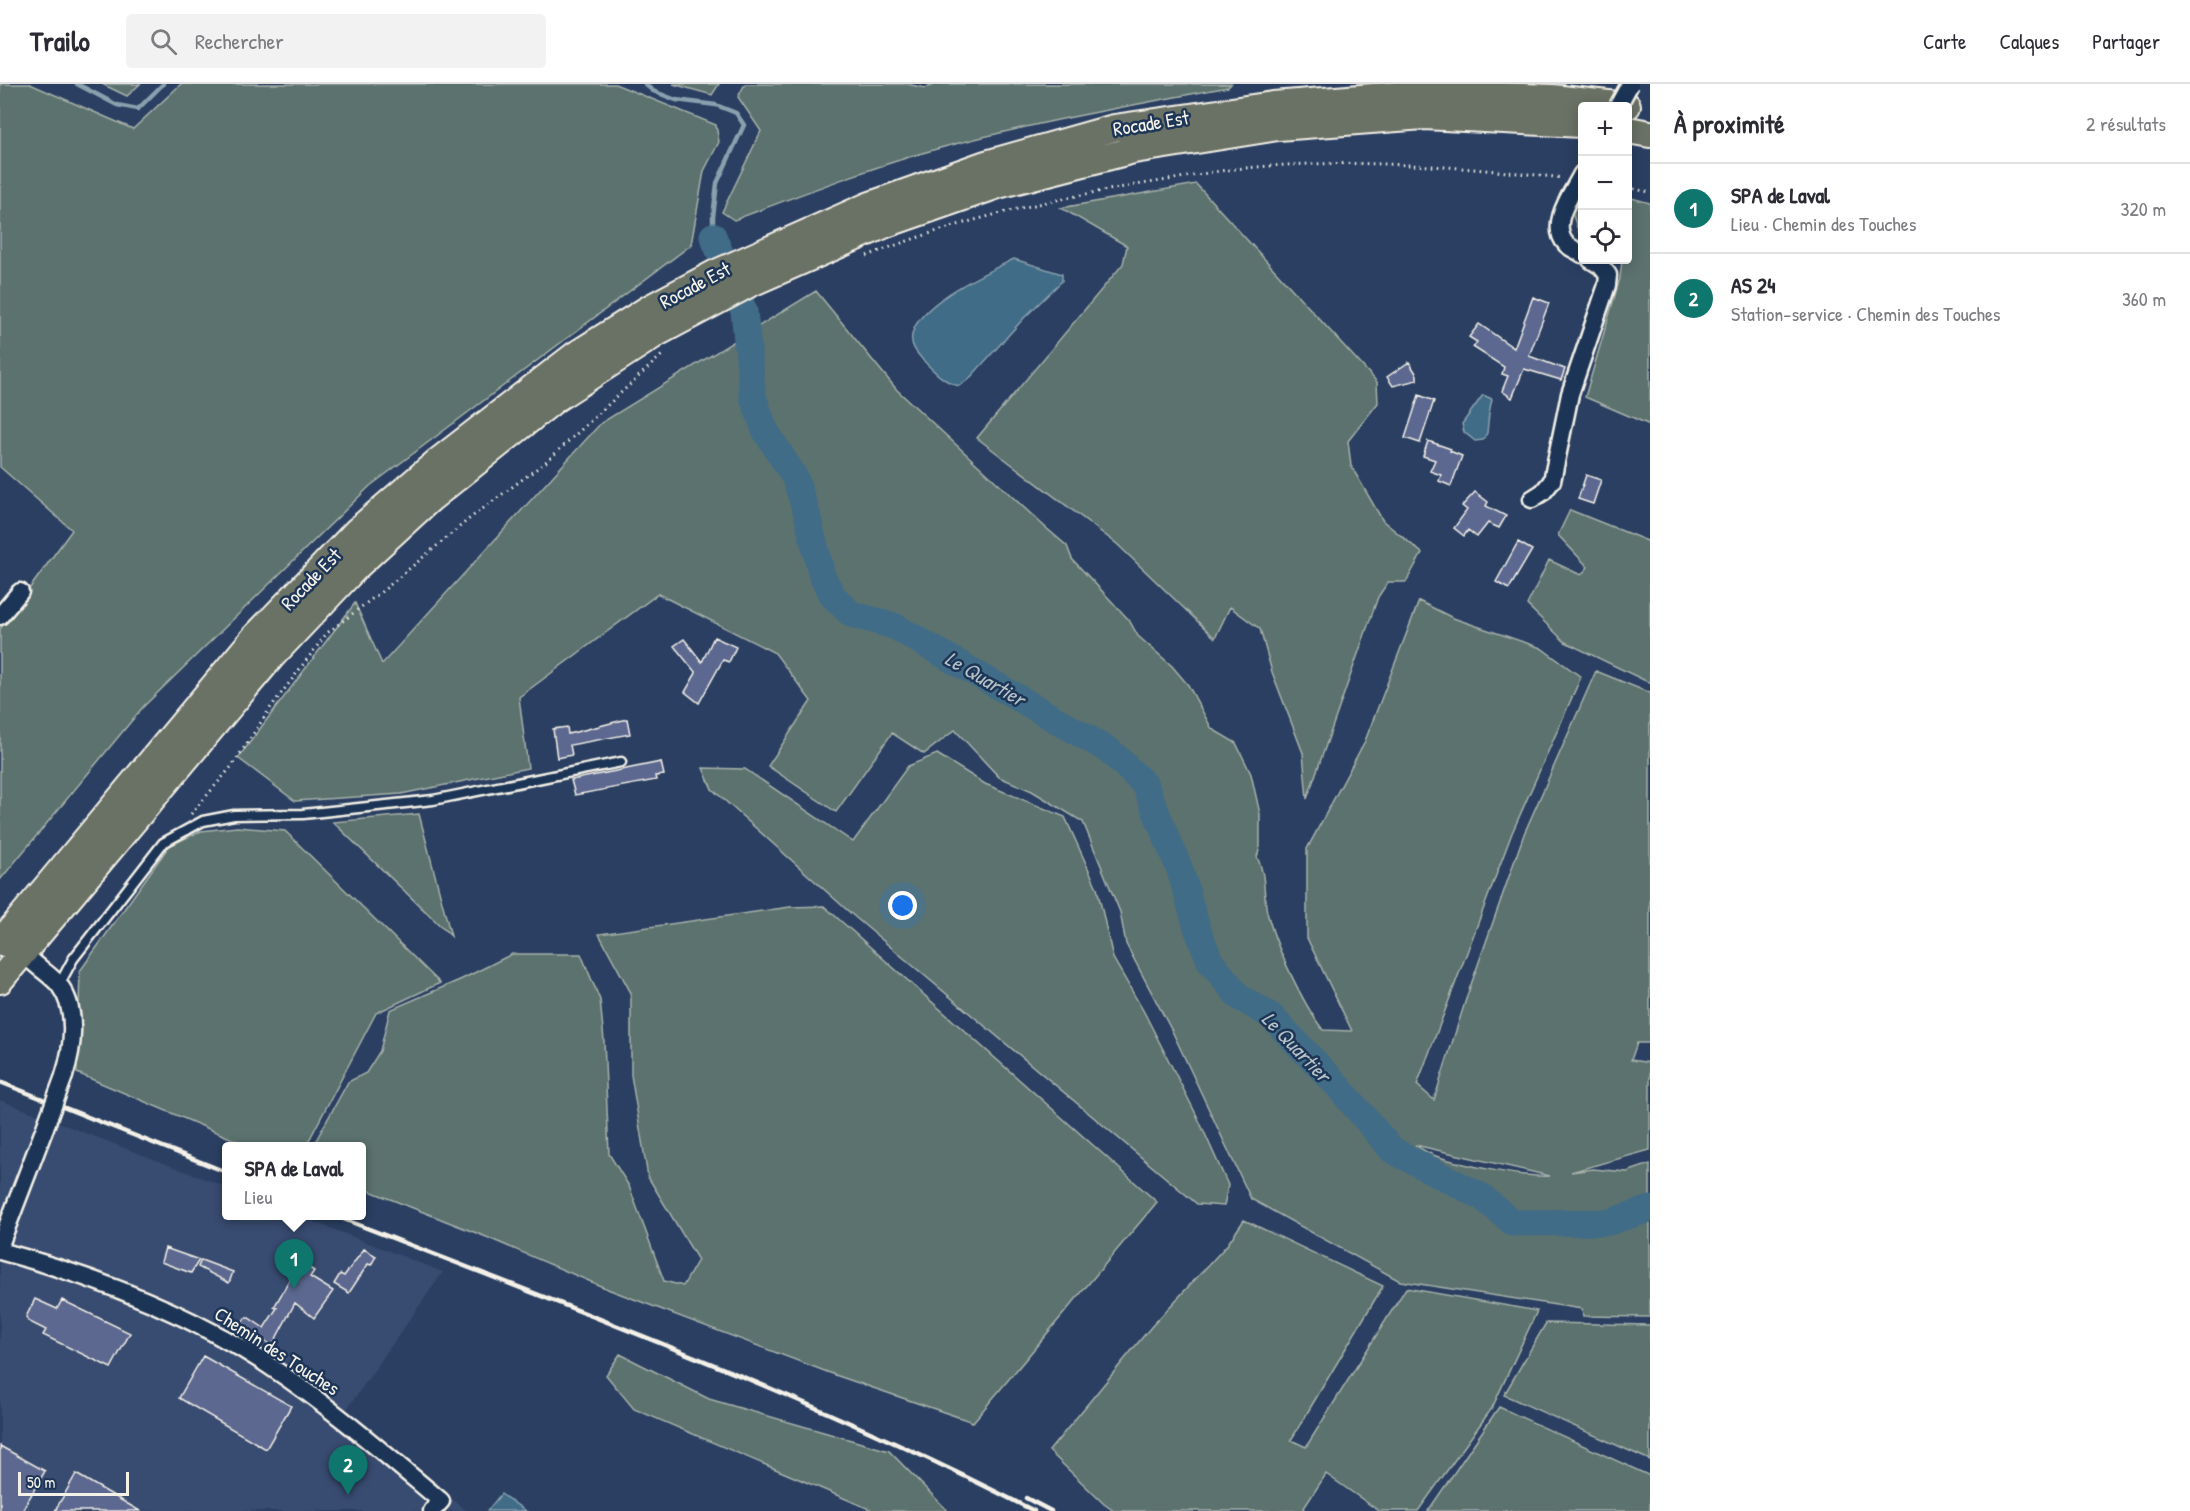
<!DOCTYPE html>
<html lang="fr">
<head>
<meta charset="utf-8">
<style>
	:root { --surface:#fff; --page:#f2f2f3; --text:#2b2b33; --muted:#7c7c81; --line:#e1e1e2; --accent:#0f766e }
	body { margin:0; font-family:"Patrick Hand",sans-serif; background:var(--page); color:var(--text) }
	.controls { position:absolute; right:18px; top:18px; display:grid; overflow:hidden; border-radius:6px; box-shadow:0 3px 15px #0003 }
	.controls button { width:54px; height:54px; display:grid; place-items:center; padding:0; border:0; border-bottom:2px solid var(--line); background:var(--surface); color:var(--text); font:30px sans-serif }
	.scale { position:absolute; left:18px; bottom:15px; width:111px; box-sizing:border-box; padding-left:6px; border:3px solid #f4f1e8; border-top:0; font-size:16px; line-height:21px; white-space:nowrap; color:#f4f1e8; -webkit-text-stroke:4px #1d3557; paint-order:stroke }
	.you { position:absolute; left:903px; top:822px; width:21px; height:21px; margin:-15px; border:4px solid #fff; border-radius:50%; background:#1a73e8; box-shadow:0 0 0 9px #1a73e833 }
	.badge { display:grid; place-items:center; width:39px; height:39px; border-radius:50%; background:var(--accent); color:#fff; font-size:20px; font-weight:700 }
	.pin { position:absolute; translate:-50% -50px; filter:drop-shadow(0 2px 3px #0008) }
	.pin::after { content:''; position:absolute; top:32px; width:21px; height:18px; background:inherit; clip-path:polygon(0 0,100% 0,50% 100%) }
	.popup { position:absolute; left:222px; top:1058px; width:144px; height:78px; box-sizing:border-box; display:grid; place-content:center; border-radius:6px; background:var(--surface); filter:drop-shadow(0 2px 4px #0005); font-size:20px; white-space:nowrap; color:var(--muted) }
	.popup b { font-size:22px; color:var(--text) }
	.popup::after { content:''; position:absolute; left:50%; top:100%; margin-left:-12px; border:12px solid transparent; border-top-color:var(--surface) }
	.list { margin:0; padding:0; list-style:none }
	h2 { display:flex; justify-content:space-between; align-items:center; height:78px; margin:0; padding:0 24px; font-size:26px }
	h2 small { font-size:20px; font-weight:400; color:var(--muted) }
	.list li { display:grid; grid-template-columns:39px 1fr auto; gap:18px; align-items:center; box-sizing:border-box; height:90px; padding:0 24px; border-top:2px solid var(--line) }
	.list b { display:block; font-size:22px; white-space:nowrap }
	.list p { margin:0; font-size:20px; white-space:nowrap; color:var(--muted) }
	.list em { font-size:20px; font-style:normal; color:var(--muted) }
	.icon { flex:none; width:33px; height:33px; fill:none; stroke:currentColor; stroke-width:2; stroke-linecap:round; stroke-linejoin:round }
	.map { position:relative; flex:none; width:1650px; height:1427px; overflow:hidden }
	header { display:flex; align-items:center; gap:36px; box-sizing:border-box; height:84px; padding:0 30px; background:var(--surface); border-bottom:2px solid var(--line) }
	header strong { font-size:28px }
	nav { display:flex; gap:33px; margin-inline-start:auto; font-size:21px }
	.search { width:420px; height:54px; background:var(--page); display:flex; align-items:center; gap:15px; box-sizing:border-box; padding:0 21px; border-radius:6px; color:var(--muted); font-size:22px }
	main { display:flex }
	aside { flex:1; background:var(--surface) }
	.map>svg:first-child { display:block }
</style>
</head>
<body>
<header>
<strong>Trailo</strong>
<div class="search"><svg class="icon" aria-label="search" viewBox="0 0 24 24"><circle cx="10" cy="10" r="6"/><path d="M15 15l6 6"/></svg>Rechercher</div>
<nav><a>Carte</a><a>Calques</a><a>Partager</a></nav>
</header>
<main>
<div class="map">
<svg width="1650" height="1427" viewBox="0 0 1650 1427">
	<rect width="100%" height="100%" fill="#2a3f62"/>
	<filter id="ink" filterUnits="userSpaceOnUse"><feTurbulence type="fractalNoise" baseFrequency=".0167" numOctaves="2"/><feDisplacementMap in="SourceGraphic" scale="12" xChannelSelector="R" yChannelSelector="G"/><feConvolveMatrix kernelMatrix="1 2 1 2 8 2 1 2 1" color-interpolation-filters="sRGB"/></filter>
	<g filter="url(#ink)">
		<path fill="#394b70" d="M0 1016 226 1103V1132H299L443 1188 345 1328 467 1427H0Z"/>
		<path fill="#5c726e" stroke="#a8b2ab" stroke-width="1.5" fill-rule="evenodd" d="M0 0H30L133 45 181 0H615L716 41 719 58 704 87 691 161 370 402 143 623 0 796V545L72 446 0 383Z
			M102 0H140L127 12Z
			M673 0H719L712 11Z
			M745 0H907L925 4 936 0H1231L1228 3C1139 20 1048 36 959 59 884 78 807 108 734 136L722 128 761 47 738 13Z
			M1196 100 1377 298 1378 319 1348 357 1351 382 1383 437 1422 469 1406 498H1388L1378 513 1307 715 1303 669 1272 588 1260 545 1230 523 1215 554 1117 460 977 354 1123 180 1127 162 1061 124Z
			M1582 112V152L1579 149 1571 126Z
			M1628 113 1650 119V341L1585 313 1620 194 1622 176H1628Z
			M816 207 897 306 1045 443 1067 462 1072 475 1117 523 1129 536 1138 552 1172 582 1188 601 1212 645 1236 659 1251 690 1260 730V763L1257 773C1266 790 1263 809 1267 828 1275 861 1303 920 1323 946L1352 947 1307 854V765L1365 657 1419 517 1453 534 1541 564 1581 593 1512 749 1417 1001 1434 1016 1467 912 1524 750 1596 587 1650 609V959H1637L1631 976 1650 979V1066L1571 1088 1593 1085 1627 1088 1650 1080V1233L1583 1232 1582 1225 1400 1197 1251 1115 1173 949 1126 860 1120 828 1083 738 1032 707 999 693 955 646 924 670 892 649 836 728 768 682 811 617 775 569 658 510 519 613 528 684 401 710 295 717 238 674 355 519 382 580 601 339ZM1415 1061 1550 1092C1524 1094 1462 1081 1436 1072 1428 1069 1422 1065 1415 1061Z
			M1570 426 1650 458V599L1565 558 1527 521 1549 476 1581 491 1588 483 1558 451Z
			M937 670 985 700 1065 733 1097 804 1113 874 1144 928 1197 1032 1228 1101 1224 1122 1197 1120 856 834 712 705 703 684 745 685 853 758 908 682Z
			M419 730 451 852 333 738Z
			M237 743 285 747 440 899 376 929 306 1062H249L77 989 80 887 169 762 201 747Z
			M824 822 1157 1118 973 1338 838 1292 610 1206 484 1152 362 1104V1062H313L348 998 366 989 380 967 390 926 462 895 512 870H581L600 916 604 956 609 1070 629 1102 664 1197 683 1202 698 1176 648 1093 631 991V909L599 850 790 823Z
			M1244 1136 1383 1202 1291 1356 1306 1363 1406 1204 1537 1227 1492 1324 1418 1427H1379L1326 1390 1302 1427H1114L1104 1420 1049 1367 1151 1243 1227 1161Z
			M1546 1239 1650 1241V1376L1504 1311Z
			M620 1270 709 1315 889 1367 948 1427H874L634 1325 606 1291Z
			M1499 1323 1650 1392V1427H1428Z"/>
		<path fill="#416c88" stroke="#89a1ae" stroke-width="1.5" d="M1014 175 1062 190V197L1024 234 969 295 959 302C943 298 933 286 922 275 916 268 910 261 912 251 918 219 987 188 1014 175Z
			M1483 311 1492 315 1489 329 1487 349 1483 356 1475 357 1464 348 1462 340Z
			M501 1410 526 1427H487Z"/>
		<g fill="none" stroke-linecap="round" stroke-linejoin="round">
			<path stroke="#89a1ae" stroke-width="4.5" d="M77 0 117 21 138 25 163 0
				M645 0 653 7 676 16 716 21 736 29 744 41 717 99 713 133V152"/>
			<path stroke="#416c88" stroke-width="27" d="M713 152 744 227 753 313 765 346 795 394 807 430 822 492 833 512 851 530 894 542 1110 667 1145 701 1180 786 1197 844 1210 877 1239 913 1271 932 1336 1000 1392 1066 1482 1113 1513 1139 1609 1138 1650 1125"/>
		</g>
		<path fill="#5c6890" stroke="#f4f1e8" stroke-width="1.5" d="M1533 213 1549 219 1529 272 1565 285 1561 296 1524 285 1512 314 1502 307 1508 292 1502 290 1504 283 1473 263 1477 258 1469 253 1479 240 1514 264Z
			M1409 278 1417 291V296L1393 302 1387 293Z
			M1419 311 1434 317 1420 359 1405 354Z
			M1428 357 1451 365 1450 367 1462 372 1451 402 1439 397 1441 391 1430 387 1435 376 1423 372Z
			M1586 391 1601 396 1593 420 1578 415Z
			M1475 408 1488 418 1486 422 1506 432 1499 444 1488 439 1477 453 1468 446 1464 452 1454 444 1467 426 1462 422Z
			M1518 458 1532 466 1509 505 1496 498Z
			M714 553 736 563 729 578 723 576 699 619 685 608 696 589 674 562 684 555 702 578Z
			M627 635 630 650 570 661 572 671 557 674 553 645 567 643 568 650Z
			M661 678 664 691 655 692 656 696 575 711 571 696Z
			M165 1164 199 1176 191 1189 161 1178Z
			M364 1165 376 1172 371 1181 368 1180 349 1209 334 1200 340 1190 344 1192Z
			M201 1176 233 1188 229 1199 198 1183Z
			M300 1178 314 1187 310 1193 333 1207 314 1234 295 1219 272 1262 240 1242 245 1234H249L264 1244 277 1224 274 1223Z
			M35 1215 57 1225 62 1216 130 1249 111 1284 43 1251 46 1246 28 1237 26 1233Z
			M203 1272 291 1322 266 1365 179 1314Z
			M0 1362 45 1387 22 1427H0Z
			M76 1390 140 1427H55Z"/>
		<g fill="none" stroke-linecap="round" stroke-linejoin="round">
			<defs>
				<path id="lane" d="M59 901 73 875 163 759 203 737 234 731 303 730 433 716 621 678"/>
				<path id="street" d="M1582 90C1573 108 1548 140 1566 160 1570 164 1578 167 1582 170
					M1532 415 1543 408 1552 397 1570 310 1607 201 1608 191 1601 182 1591 176
					M0 532 20 508
					M32 877C40 885 53 893 60 902 78 927 73 964 64 992
					M0 1161 46 1041
					M0 1167C93 1192 187 1228 268 1281 330 1322 385 1370 441 1417L432 1427"/>
				<path id="primary" d="M1628 46 1650 50
					M0 859 254 554 358 446 437 378 574 272 650 224 714 190 868 122 986 80 1114 44 1273 21 1423 9 1552 14 1627 22
					M0 896 271 573 356 483 431 414 555 315 657 249 749 200 886 140 998 101 1134 66 1278 43 1424 32 1582 40"/>
			</defs>
			<use href="#lane" stroke="#f4f1e8" stroke-width="13"/>
			<use href="#street" stroke="#f4f1e8" stroke-width="21"/>
			<use href="#primary" stroke="#f4f1e8" stroke-width="30"/>
			<path stroke="#f4f1e8" stroke-width="3" stroke-dasharray="1.5 4.5" stroke-linecap="butt" d="M1628 104 1650 108
				M867 172C963 134 1060 113 1161 97 1189 93 1218 86 1246 84 1350 74 1460 82 1563 94
				M191 730 232 682 271 623 327 549 385 505 469 435 547 377 662 271"/>
			<use href="#lane" stroke="#1d3557" stroke-width="8"/>
			<use href="#street" stroke="#1d3557" stroke-width="16"/>
			<use href="#primary" stroke="#6b7165" stroke-width="26"/>
			<path stroke="#f4f1e8" stroke-width="4.5" d="M0 998 226 1088
				M336 1132C570 1224 810 1311 1034 1427
				M1026 1414 1051 1427"/>
			<defs>
				<path id="street-bridge" d="M1618 22 1630 0
					M46 1041 64 992"/>
			</defs>
			<use href="#street-bridge" stroke="#f4f1e8" stroke-width="21" stroke-linecap="butt"/>
			<use href="#street-bridge" stroke="#1d3557" stroke-width="16"/>
		</g>
	</g>
	<g text-anchor="middle" stroke-width="5" stroke-linejoin="round" paint-order="stroke">
		<g font-size="20" fill="#f4f1e8" stroke="#1d3557">
			<text transform="translate(1151 39) rotate(-9)" y="7">Rocade Est</text>
			<text transform="translate(695 201) rotate(-28)" y="7">Rocade Est</text>
			<text transform="translate(311 495) rotate(-46)" y="7">Rocade Est</text>
			<text transform="translate(277 1267) rotate(33)" y="7">Chemin des Touches</text>
		</g>
		<g font-size="21" font-style="italic" fill="#b5c2c6" stroke="#1d3557">
			<text transform="translate(985 595) rotate(30)" y="7">Le Quartier</text>
			<text transform="translate(1296 963) rotate(46)" y="7">Le Quartier</text>
		</g>
	</g>
</svg>
<div class="controls">
<button>+</button>
<button>−</button>
<button><svg class="icon" aria-label="locate" viewBox="0 0 24 24"><circle cx="12" cy="12" r="6"/><path d="M12 2v4M12 18v4M2 12h4M18 12h4"/></svg></button>
</div>
<div class="scale">50 m</div>
<div class="you"></div>
<div class="pin badge" style="left:294px;top:1205px">1</div>
<div class="popup"><b>SPA de Laval</b>Lieu</div>
<div class="pin badge" style="left:348px;top:1411px">2</div>
</div>
<aside>
<h2>À proximité<small>2 résultats</small></h2>
<ul class="list">
<li><span class="badge">1</span><div><b>SPA de Laval</b><p>Lieu · Chemin des Touches</p></div><em>320 m</em></li>
<li><span class="badge">2</span><div><b>AS 24</b><p>Station-service · Chemin des Touches</p></div><em>360 m</em></li>
</ul>
</aside>
</main>
</body>
</html>
